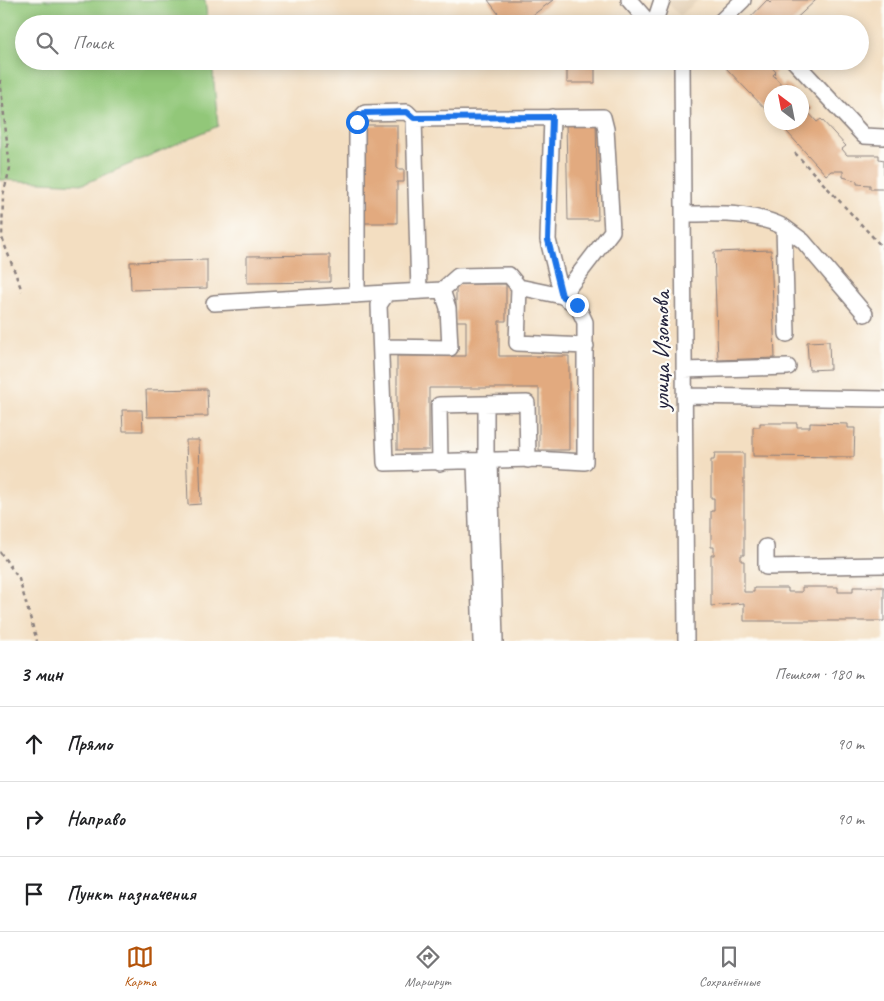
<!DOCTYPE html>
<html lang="ru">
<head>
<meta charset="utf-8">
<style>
	:root { --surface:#fff; --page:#f2f2f2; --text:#202124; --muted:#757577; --line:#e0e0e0; --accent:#b45309 }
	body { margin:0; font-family:Caveat,sans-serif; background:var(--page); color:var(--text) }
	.compass { position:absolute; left:764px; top:85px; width:45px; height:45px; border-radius:50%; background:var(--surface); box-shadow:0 2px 12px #0003; rotate:328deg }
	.stop { position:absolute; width:15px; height:15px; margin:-11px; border:4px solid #1a73e8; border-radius:50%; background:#fff }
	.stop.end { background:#1a73e8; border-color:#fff; box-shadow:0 1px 5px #0008 }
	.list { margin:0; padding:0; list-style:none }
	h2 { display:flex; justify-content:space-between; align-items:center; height:65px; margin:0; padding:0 20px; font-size:21px }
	h2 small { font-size:16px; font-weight:400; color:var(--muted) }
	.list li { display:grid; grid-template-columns:32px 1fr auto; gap:15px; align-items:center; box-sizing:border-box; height:75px; padding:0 20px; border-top:1px solid var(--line) }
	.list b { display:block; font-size:19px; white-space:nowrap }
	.list em { font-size:16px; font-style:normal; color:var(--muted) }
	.icon { flex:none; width:28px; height:28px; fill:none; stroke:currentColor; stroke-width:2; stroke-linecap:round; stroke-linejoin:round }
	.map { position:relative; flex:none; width:884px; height:641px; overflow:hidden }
	.search { position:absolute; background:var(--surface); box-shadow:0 2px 12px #0003; left:15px; right:15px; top:15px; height:55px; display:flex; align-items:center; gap:12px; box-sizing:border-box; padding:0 18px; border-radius:28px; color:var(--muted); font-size:19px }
	.sheet { height:290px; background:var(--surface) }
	nav { display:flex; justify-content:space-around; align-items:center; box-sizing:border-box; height:70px; border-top:1px solid var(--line); background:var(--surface); font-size:14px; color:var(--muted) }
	nav a { display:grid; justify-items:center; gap:2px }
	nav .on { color:var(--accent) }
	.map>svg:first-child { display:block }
</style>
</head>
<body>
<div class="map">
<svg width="884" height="641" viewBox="0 0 884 641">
	<rect width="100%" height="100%" fill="#fdfcf7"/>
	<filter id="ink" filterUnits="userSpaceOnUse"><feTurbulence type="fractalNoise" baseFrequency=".02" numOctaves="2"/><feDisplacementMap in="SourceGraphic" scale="10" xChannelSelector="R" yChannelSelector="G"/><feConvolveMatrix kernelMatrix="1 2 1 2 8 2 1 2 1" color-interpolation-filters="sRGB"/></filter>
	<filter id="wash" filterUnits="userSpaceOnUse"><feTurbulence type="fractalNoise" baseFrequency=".0096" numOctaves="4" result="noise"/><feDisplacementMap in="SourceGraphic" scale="20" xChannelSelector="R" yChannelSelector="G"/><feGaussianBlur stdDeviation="1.12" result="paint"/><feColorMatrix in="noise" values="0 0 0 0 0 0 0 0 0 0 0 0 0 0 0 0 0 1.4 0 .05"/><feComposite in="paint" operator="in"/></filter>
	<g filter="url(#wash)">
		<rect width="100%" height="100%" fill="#f3dec1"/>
		<path fill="#e4d0b5" d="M665 0H698L680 16Z"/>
		<path fill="#92c779" stroke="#5a745a" d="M0 0H205L208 24H24V61H212L218 126 84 184 0 180Z"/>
		<g id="blocks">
			<path fill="#e2aa7f" d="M488 0H553L521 24H506Z
				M767 0 770 3 773 0H816L790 24H744Z
				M567 61H595V83H567Z
				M729 61H766L776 72 773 75 783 86 786 83 796 92H772V116L724 66Z
				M802 99 811 109 808 112 817 122 821 119 846 146 842 149 847 155H879V159L884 160V189H870V185L857 184V181L843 177V171H831L826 175 778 122H802Z
				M596 121 598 220H568L566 122Z
				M365 125H397V169H404V182H397V223H365Z
				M771 250 775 358 718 360 714 252Z
				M330 255V282L247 283V256Z
				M207 260V288L131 290 130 262Z
				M456 284H506V321H499V356H569V450H539V388H429V450H397V356H466V321H456Z
				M829 341 830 369 809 370 807 342Z
				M207 389 208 416 147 417 146 390Z
				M122 410H142L143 431H123Z
				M760 423H797V427H810V423L848 424V428H855L854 457 753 456V427H760Z
				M186 440H199L201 504 188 505Z
				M715 453H744V555H741V561H744V592H754V588H788V592H802V587H838V592H853V587H884V621H744V603L711 606V555H714V547H711V511H714V498H711V460H714Z"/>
		</g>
	</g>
	<g filter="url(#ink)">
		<use href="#blocks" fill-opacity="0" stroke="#8a807e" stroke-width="1"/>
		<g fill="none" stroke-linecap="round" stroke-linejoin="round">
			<defs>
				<path id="minor" d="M629 0 650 24
					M654 24 662 0
					M718 24 743 0
					M682 61 686 641
					M794 61 864 136 884 137
					M552 117 548 240 562 296
					M414 119 603 117 606 129 612 231 562 296
					M683 214C718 214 751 211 784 227L787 334
					M784 227 803 241 865 314
					M509 275 519 287 562 296 577 305 585 322V462L534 459 385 463 379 305 387 293 442 290 458 276Z
					M519 287 517 343 586 346
					M357 295V122L365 113 407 112 414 119 419 291
					M214 303 387 293
					M381 347 450 348 448 308 442 290
					M684 370 788 367
					M684 396 884 399
					M486 462V404
					M490 462 495 641
					M440 463 439 405 527 403 528 460
					M475 463 481 641
					M766 547V567L884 565"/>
			</defs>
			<use href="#minor" stroke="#8a807e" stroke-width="18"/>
			<path stroke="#8a807e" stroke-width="2.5" stroke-dasharray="4 4" stroke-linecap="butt" d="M0 80 10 168 3 195 2 238 22 291
				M795 153 884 249
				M0 552 19 579 37 641"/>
			<use href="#minor" stroke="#fff" stroke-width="15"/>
		</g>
	</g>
	<g fill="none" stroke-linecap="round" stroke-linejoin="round" filter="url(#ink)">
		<path stroke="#1a73e8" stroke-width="6" d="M357 122 365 113 407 112 414 118 552 117 548 240 562 296 577 305"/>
	</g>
	<g text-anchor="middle" stroke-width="4.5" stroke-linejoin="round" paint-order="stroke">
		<g font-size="24" fill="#22223b" stroke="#fdfcf7">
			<text transform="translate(661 351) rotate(-90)" y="8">улица Изотова</text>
		</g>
	</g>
</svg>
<svg class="compass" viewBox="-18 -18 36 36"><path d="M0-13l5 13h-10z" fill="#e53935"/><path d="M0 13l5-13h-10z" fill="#757577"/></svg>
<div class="stop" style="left:357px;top:122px"></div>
<div class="stop end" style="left:577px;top:305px"></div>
<div class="search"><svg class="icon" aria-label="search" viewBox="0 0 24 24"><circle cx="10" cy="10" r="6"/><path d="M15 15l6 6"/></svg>Поиск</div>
</div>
<section class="sheet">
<h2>3 мин<small>Пешком · 180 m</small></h2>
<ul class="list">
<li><svg class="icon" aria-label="ahead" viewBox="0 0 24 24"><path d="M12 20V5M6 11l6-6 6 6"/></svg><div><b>Прямо</b></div><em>90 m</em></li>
<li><svg class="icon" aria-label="right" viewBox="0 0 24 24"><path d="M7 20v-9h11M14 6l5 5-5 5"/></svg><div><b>Направо</b></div><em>90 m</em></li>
<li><svg class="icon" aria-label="arrive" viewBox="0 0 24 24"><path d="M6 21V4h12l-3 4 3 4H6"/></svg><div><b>Пункт назначения</b></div></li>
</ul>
</section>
<nav>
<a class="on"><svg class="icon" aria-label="map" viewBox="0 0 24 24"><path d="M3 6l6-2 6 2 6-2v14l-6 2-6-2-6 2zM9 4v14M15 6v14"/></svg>Карта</a>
<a><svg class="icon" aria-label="directions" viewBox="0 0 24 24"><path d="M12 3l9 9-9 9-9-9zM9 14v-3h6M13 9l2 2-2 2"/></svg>Маршрут</a>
<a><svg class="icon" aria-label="saved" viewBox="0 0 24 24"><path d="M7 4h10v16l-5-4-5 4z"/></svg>Сохранённые</a>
</nav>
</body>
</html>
